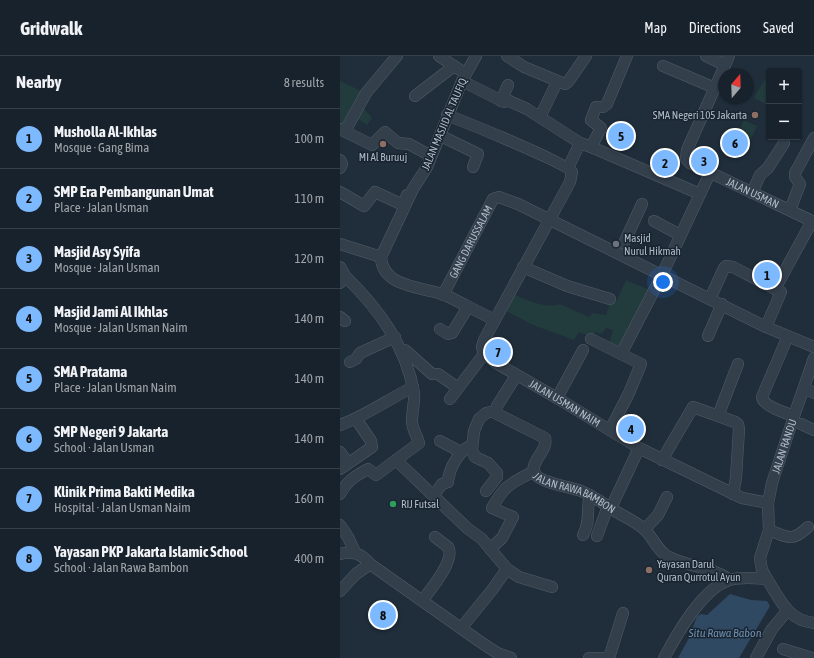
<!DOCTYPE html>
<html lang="en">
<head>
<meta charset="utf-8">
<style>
	:root { --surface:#18222c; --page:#212a34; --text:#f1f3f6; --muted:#9fa4a9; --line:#363f48; --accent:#7cb9ff }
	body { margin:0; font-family:"Asap Condensed",sans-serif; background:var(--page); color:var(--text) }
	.controls { position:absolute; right:12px; top:12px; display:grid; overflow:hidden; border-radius:4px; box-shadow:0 1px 3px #0004 }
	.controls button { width:36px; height:36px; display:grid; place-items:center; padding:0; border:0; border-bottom:1px solid var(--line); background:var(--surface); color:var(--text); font:20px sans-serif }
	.compass { position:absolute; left:378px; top:12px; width:36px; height:36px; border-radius:50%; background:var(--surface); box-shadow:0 1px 3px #0004; rotate:19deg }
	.you { position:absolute; left:323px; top:226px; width:14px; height:14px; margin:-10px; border:3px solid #fff; border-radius:50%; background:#1a73e8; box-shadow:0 0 0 6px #1a73e833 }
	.badge { display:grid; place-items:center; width:26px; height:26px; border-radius:50%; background:var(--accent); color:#111; font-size:13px; font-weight:700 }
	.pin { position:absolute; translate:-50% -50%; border:2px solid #fff; box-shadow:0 1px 4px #0006 }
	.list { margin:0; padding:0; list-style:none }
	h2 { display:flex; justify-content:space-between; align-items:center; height:52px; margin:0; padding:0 16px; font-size:17px }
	h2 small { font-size:13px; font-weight:400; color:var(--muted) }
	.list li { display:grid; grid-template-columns:26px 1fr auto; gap:12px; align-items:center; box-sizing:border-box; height:60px; padding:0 16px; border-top:1px solid var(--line) }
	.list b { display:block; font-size:15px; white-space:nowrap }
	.list p { margin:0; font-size:13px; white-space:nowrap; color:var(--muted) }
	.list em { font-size:13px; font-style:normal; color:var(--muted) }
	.map { position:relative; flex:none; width:474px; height:602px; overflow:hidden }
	header { display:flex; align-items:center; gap:24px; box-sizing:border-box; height:56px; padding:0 20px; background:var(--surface); border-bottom:1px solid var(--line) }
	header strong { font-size:19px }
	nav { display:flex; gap:22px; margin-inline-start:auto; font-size:14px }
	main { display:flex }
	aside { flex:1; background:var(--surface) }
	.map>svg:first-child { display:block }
</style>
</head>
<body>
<header>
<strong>Gridwalk</strong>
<nav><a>Map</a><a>Directions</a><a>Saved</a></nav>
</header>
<main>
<aside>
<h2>Nearby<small>8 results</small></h2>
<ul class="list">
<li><span class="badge">1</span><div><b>Musholla Al-Ikhlas</b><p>Mosque · Gang Bima</p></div><em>100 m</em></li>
<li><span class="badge">2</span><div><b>SMP Era Pembangunan Umat</b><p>Place · Jalan Usman</p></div><em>110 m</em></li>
<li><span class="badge">3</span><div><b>Masjid Asy Syifa</b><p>Mosque · Jalan Usman</p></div><em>120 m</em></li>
<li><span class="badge">4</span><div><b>Masjid Jami Al Ikhlas</b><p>Mosque · Jalan Usman Naim</p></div><em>140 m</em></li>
<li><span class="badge">5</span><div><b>SMA Pratama</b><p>Place · Jalan Usman Naim</p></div><em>140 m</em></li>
<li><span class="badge">6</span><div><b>SMP Negeri 9 Jakarta</b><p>School · Jalan Usman</p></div><em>140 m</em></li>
<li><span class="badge">7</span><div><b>Klinik Prima Bakti Medika</b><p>Hospital · Jalan Usman Naim</p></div><em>160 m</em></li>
<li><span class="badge">8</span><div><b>Yayasan PKP Jakarta Islamic School</b><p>School · Jalan Rawa Bambon</p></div><em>400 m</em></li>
</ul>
</aside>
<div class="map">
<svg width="474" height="602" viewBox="0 0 474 602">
	<rect width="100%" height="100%" fill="#202e3b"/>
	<path fill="#223b3c" d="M424 24 429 26V50L414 42Z
		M0 25 27 38 22 50 32 62 27 69 15 61 0 71Z
		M404 64 417 70 404 97 392 91Z
		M286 224 312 235 282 294 269 288 273 274 266 272 262 278 255 276 252 281 239 276 234 284 193 269 162 253 172 237C184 244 207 253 220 248L249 261 252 257 266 259 271 244 276 246Z"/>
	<path fill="#304962" d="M390 538 411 544 427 545 430 550 399 602H338L349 582 357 560 361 558 367 559Z"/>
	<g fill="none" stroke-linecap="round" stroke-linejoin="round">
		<defs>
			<g id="minor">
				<path d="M99 0 120 14"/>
				<path d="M136 0 122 25 87 111 73 133 41 201C42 232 84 231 105 239 122 247 138 256 155 264"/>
				<path d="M167 0 184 11 225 28 228 26 246 0"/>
				<path d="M366 0 385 9"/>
				<path id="s1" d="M389 0 347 94 346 103 350 107 474 166"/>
				<path d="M323 10 375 32"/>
				<path d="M122 25 164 46 167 44 187 53 240 87"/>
				<path d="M75 40 114 10"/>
				<path d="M161 45 168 29"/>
				<path id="s2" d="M107 59C125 66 227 107 232 116L230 126 144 284 142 291 144 298 156 307 217 342 299 392 402 442 428 447"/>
				<path d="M200 61 217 26"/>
				<path d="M0 73 32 89 45 76 58 87 69 88 91 100"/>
				<path d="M5 75 26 37 57 0"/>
				<path d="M101 80 138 98 133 111"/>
				<path d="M251 91 360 138"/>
				<path d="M0 104 2 108 0 112"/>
				<path d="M228 112 240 87 251 91 261 72 251 64 256 51H263L267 48 287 0"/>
				<path d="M0 136 24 150 35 136 63 149 67 139"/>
				<path d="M412 137 420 119 428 112 444 87"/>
				<path d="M450 154 460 128 455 121V117L474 82"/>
				<path d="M314 165 340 179"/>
				<path d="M284 187 302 148"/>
				<path d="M0 188 41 201"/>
				<path d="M0 211 5 220 0 227"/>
				<path d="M183 211 227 230 270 243"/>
				<path d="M435 233 472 165"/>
				<path id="s3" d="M103 239 153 143 159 141 178 148 426 271 474 291"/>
				<path d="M370 243 384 212 386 210 393 211 441 236 426 271"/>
				<path d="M0 261 5 265"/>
				<path d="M100 273 108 278 112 277 128 251"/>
				<path d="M368 280 382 248"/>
				<path d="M251 283 301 308 289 337 270 374"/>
				<path d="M65 294 92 318H98L118 332"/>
				<path d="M281 298 322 219 370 117"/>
				<path d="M10 306 16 303 20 297 55 281"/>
				<path id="s4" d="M176 320 157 350 155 357 205 382C209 394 188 407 195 418 201 427 231 431 241 435 254 440 264 448 275 455 285 461 295 465 304 473 313 481 316 493 327 500 347 511 371 510 390 524"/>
				<path d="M468 334 474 337"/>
				<path d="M217 342 243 294"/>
				<path d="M110 343 144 298"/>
				<path d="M378 360 398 308"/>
				<path d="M454 360 474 302"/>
				<path d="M461 368 474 374"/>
				<path d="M0 369C25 360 49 343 73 331"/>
				<path d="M100 385 121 396"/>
				<path d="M0 396 8 407"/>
				<path d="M56 404 127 472 142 483 167 513 179 521 212 531"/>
				<path d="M322 404 353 351 395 366 398 368 399 373 396 422 393 438"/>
				<path d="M0 413 32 391 31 385 16 363"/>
				<path d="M146 435 157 421V417L148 407 135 401 132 394 134 375 139 363 146 357 155 355"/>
				<path d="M0 438C7 425 15 420 28 413L36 419 79 387C77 379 72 374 72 364 72 355 75 346 74 337 66 290 39 253 5 220"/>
				<path d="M94 439 102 428 108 426C109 413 118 395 132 389"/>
				<path d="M271 452 299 392"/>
				<path d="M0 469 8 481 15 496"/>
				<path d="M305 473 318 459 327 441"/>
				<path d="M429 474C449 482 452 486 468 471"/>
				<path d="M243 479C251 465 246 453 250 439"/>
				<path d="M257 480 268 450"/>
				<path d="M150 493 162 482 173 461 152 452C167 426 170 429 194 415"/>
				<path d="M0 498C13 495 21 497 30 508L139 585 157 597 171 602"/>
				<path id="s5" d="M427 523 422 514 420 502 429 474 428 447 432 427 454 360C446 357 423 350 422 341L448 280"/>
				<path d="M0 535 16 518 30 508"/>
				<path d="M82 545C90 534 116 504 108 491L95 481"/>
				<path d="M122 571 152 534 167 513"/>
				<path d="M443 593 472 602"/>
				<path d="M249 602H265"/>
				<path d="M269 602 283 557"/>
				<path d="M324 602C337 578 362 533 389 524 400 521 415 522 427 523 440 543 447 564 474 567"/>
				<path d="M416 602 432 573 447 555"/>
			</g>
		</defs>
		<use href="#minor" stroke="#515d69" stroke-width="12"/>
		<use href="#minor" stroke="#343f4c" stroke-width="11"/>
	</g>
	<g fill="#8d6e63" stroke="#192430" stroke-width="1.5">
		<circle cx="415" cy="59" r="4"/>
		<circle cx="43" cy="88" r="4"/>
		<circle cx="309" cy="514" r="4"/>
	</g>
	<circle fill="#6b7280" stroke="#192430" stroke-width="1.5" cx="276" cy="188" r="4"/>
	<circle fill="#2e9e5b" stroke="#192430" stroke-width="1.5" cx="53" cy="448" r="4"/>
	<g text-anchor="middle" stroke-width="3" stroke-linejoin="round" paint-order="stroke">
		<g font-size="11" fill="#aebac8" stroke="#192430" text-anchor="start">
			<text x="407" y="63" text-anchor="end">SMA Negeri 105 Jakarta</text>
			<text x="43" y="105" text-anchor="middle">MI Al Buruuj</text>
			<text x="284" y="186">Masjid<tspan x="284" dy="13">Nurul Hikmah</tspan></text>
			<text x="61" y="452">RIJ Futsal</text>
			<text x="317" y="512">Yayasan Darul<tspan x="317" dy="13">Quran Qurrotul Ayun</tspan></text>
		</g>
		<g font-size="11" fill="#aebac8" stroke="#192430">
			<text transform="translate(104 68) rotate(-67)" y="4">JALAN MASJID AL TAUFIQ</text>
			<text dy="4" stroke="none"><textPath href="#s1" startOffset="187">JALAN USMAN</textPath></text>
			<text dy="4" stroke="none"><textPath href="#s3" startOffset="60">GANG DARUSSALAM</textPath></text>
			<text dy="4" stroke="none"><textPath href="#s2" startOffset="437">JALAN USMAN NAIM</textPath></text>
			<text dy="4" stroke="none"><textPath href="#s5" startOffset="138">JALAN RANDU</textPath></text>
			<text dy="4" stroke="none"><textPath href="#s4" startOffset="182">JALAN RAWA BAMBON</textPath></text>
		</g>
		<g font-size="12" font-style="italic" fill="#6c8eae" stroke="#192430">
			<text x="385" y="581">Situ Rawa Babon</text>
		</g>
	</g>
</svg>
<div class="controls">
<button>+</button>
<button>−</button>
</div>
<svg class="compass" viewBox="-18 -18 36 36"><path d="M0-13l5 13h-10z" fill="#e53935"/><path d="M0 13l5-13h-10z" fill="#9fa4a9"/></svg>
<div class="you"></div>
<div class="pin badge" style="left:427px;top:219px">1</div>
<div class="pin badge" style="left:325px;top:107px">2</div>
<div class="pin badge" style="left:364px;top:105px">3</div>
<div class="pin badge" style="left:291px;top:373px">4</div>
<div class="pin badge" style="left:281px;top:80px">5</div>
<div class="pin badge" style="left:395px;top:87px">6</div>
<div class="pin badge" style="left:158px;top:296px">7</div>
<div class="pin badge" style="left:43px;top:559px">8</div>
</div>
</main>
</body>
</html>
